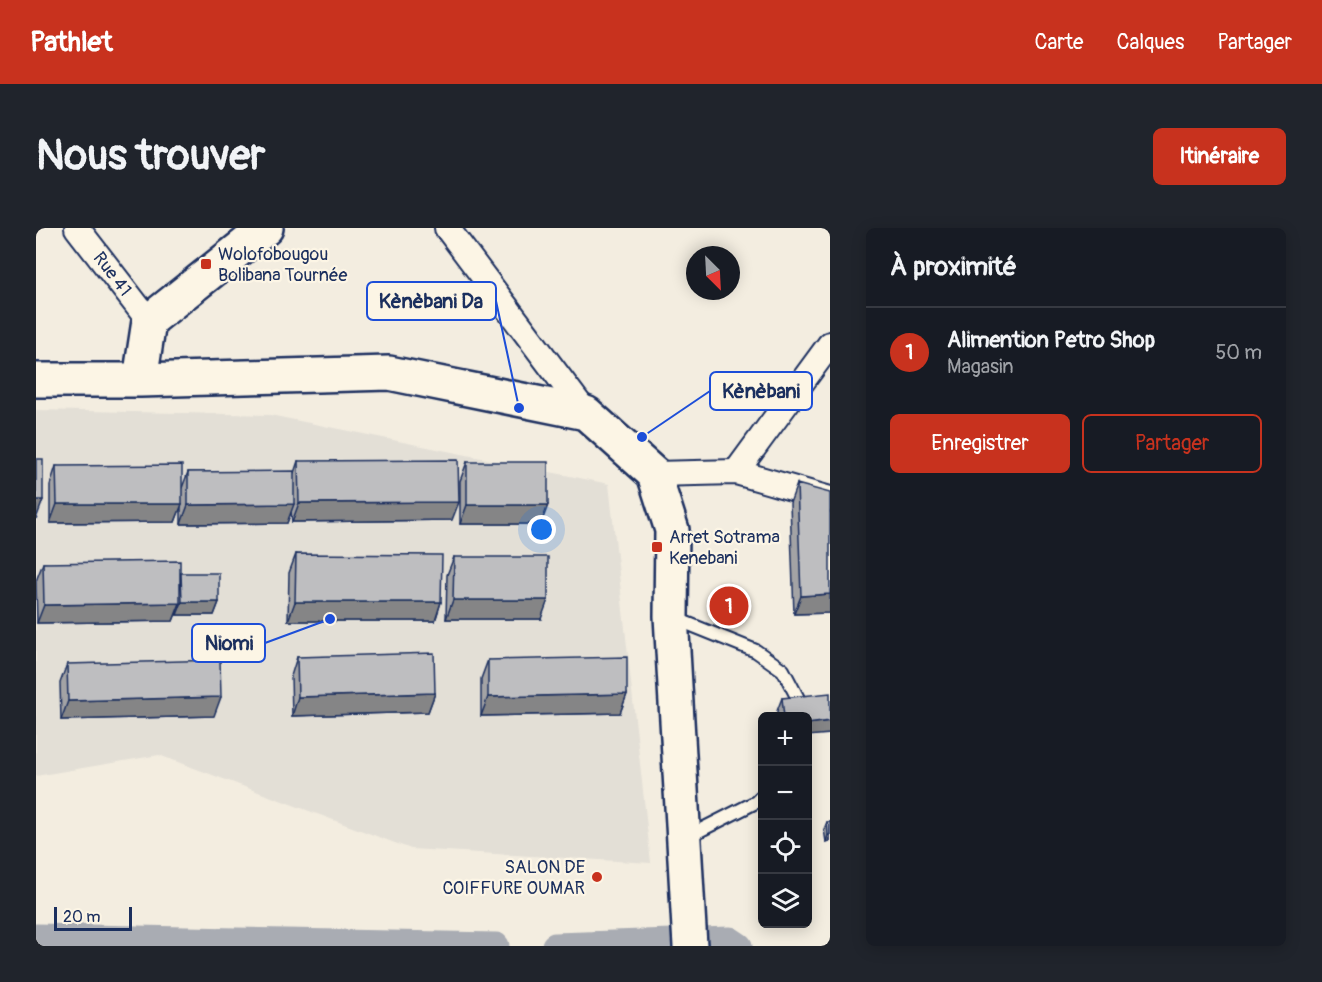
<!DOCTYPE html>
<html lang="fr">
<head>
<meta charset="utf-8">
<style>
	:root { --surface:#171b24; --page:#20242c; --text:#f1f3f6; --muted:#9ea1a6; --line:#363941; --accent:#c8321e }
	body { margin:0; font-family:Pangolin,sans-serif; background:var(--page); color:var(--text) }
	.controls { position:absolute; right:18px; bottom:18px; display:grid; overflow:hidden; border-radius:9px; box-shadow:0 3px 15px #0003 }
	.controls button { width:54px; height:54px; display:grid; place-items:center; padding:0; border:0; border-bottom:2px solid var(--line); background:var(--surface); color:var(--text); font:30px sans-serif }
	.compass { position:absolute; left:650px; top:18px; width:54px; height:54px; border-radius:50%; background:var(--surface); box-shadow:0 3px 15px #0003; rotate:156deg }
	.scale { position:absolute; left:18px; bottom:15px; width:78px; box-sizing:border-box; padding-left:6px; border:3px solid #1b2f5e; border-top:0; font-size:16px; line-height:21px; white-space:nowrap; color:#1b2f5e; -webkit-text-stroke:4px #fcf5e5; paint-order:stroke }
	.you { position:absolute; left:506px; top:302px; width:21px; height:21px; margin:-15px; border:4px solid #fff; border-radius:50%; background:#1a73e8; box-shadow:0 0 0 9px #1a73e833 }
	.badge { display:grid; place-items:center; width:39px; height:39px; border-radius:50%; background:var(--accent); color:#fff; font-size:20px; font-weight:700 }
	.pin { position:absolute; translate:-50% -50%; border:3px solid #fff; box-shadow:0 2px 6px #0006 }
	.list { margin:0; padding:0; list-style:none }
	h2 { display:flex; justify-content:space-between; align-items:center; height:78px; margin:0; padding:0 24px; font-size:26px }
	h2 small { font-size:20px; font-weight:400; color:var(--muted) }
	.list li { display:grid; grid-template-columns:39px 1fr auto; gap:18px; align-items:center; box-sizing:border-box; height:90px; padding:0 24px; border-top:2px solid var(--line) }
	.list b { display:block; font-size:22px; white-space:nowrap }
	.list p { margin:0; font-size:20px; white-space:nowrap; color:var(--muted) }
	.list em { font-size:20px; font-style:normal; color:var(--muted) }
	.actions { display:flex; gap:12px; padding:18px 24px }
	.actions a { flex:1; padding:14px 0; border:2px solid var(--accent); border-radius:9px; text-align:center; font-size:21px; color:var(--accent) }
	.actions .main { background:var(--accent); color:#fff }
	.icon { flex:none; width:33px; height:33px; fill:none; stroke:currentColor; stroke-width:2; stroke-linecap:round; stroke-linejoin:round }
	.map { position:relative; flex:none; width:794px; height:718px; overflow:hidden; border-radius:9px }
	header { display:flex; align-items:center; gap:36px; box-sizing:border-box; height:84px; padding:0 30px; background:var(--accent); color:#fff }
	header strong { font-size:28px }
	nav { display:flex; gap:33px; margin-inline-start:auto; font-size:21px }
	.intro { display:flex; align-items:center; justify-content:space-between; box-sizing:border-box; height:144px; padding:0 36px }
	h1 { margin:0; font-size:42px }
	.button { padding:15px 27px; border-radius:9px; background:var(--accent); color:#fff; font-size:21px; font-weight:700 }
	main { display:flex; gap:36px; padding:0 36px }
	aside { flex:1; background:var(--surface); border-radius:9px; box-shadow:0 3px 15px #0003 }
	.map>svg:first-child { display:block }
</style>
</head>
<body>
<header>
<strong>Pathlet</strong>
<nav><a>Carte</a><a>Calques</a><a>Partager</a></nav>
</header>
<div class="intro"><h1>Nous trouver</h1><a class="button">Itinéraire</a></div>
<main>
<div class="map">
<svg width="794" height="718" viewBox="0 0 794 718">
	<rect width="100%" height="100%" fill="#f3ede0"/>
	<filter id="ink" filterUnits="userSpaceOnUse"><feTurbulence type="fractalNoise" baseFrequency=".0167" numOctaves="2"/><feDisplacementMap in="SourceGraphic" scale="12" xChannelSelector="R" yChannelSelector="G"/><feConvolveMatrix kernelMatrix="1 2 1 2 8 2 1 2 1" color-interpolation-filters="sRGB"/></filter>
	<g filter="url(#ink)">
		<path fill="#e3dfd6" d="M0 182 234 187 573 256 615 635 375 621 123 527 0 548Z"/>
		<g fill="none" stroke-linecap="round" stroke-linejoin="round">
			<path stroke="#a9acb3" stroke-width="27" d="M0 709 460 718
				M519 718 694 712 703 718"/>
			<defs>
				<path id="lane" d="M638 390 720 423 747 442 767 480
					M651 609 720 574 726 568"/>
				<g id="street">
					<path id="s1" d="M41 0 113 93"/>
					<path d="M411 0 550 185"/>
					<path d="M700 244 794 116"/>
					<path d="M618 246 700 244 794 271"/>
				</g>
				<path id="secondary" d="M0 152H104L353 145 550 185 618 246 636 302 635 388 654 718
					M104 152 113 93 230 0"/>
			</defs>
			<use href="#lane" stroke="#1b2f5e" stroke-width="16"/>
			<use href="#street" stroke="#1b2f5e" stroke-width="28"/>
			<use href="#secondary" stroke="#1b2f5e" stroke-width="38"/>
			<use href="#lane" stroke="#fcf5e5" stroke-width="12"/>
			<use href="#street" stroke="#fcf5e5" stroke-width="24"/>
			<use href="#secondary" stroke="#fcf5e5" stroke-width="33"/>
		</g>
		<path fill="#a3a3a5" stroke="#1b2f5e" stroke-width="1.5" d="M262 233 416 292 256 294 255 283 251 295 145 296V278L139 294 14 295V257L20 238 146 260 152 244 258 245Z
			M431 234 505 296H424V253Z
			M761 256 794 385 758 386 754 275Z
			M260 326 405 374 399 393H252L253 345Z
			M418 329 505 391H410L411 347Z
			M7 335 144 350 145 345 183 374 178 387H141V383L137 393 1 395 0 353Z
			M261 429 399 465 392 484 256 488 255 448Z
			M452 432 591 466 584 485 445 488V451Z
			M31 436 178 488 25 492 24 455Z
			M746 470 771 489H742L741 483Z
			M791 594H794V613L790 614 788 601Z"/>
		<path fill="#858586" stroke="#1b2f5e" stroke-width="1.5" d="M0 272H7L0 291Z
			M423 274 416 292 256 294 263 275Z
			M21 276H146L139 294 14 295Z
			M258 276 251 295 145 296 152 277Z
			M431 277H512L505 296H424Z
			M794 366V385L758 386 765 368Z
			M417 372H512L505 391H410Z
			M146 374H183L178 387H141Z
			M259 374H405L399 393H252Z
			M144 375 137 393 1 395 8 377Z
			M399 465 392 484 256 488 262 469Z
			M591 466 584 485 445 488 452 469Z
			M185 469 178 488 25 492 32 473Z
			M794 493V506L771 508V496Z
			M792 607H794V613L790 614Z"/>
		<path fill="#bebec0" stroke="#1b2f5e" stroke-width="1.5" d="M0 231H7V272H0Z
			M422 232 423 274 263 275 262 233Z
			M431 234H512V277H431Z
			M146 237V276H21L20 238Z
			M258 243V276L152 277V244Z
			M761 256 794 265V366L765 368Z
			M260 326 406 327 405 374H259Z
			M418 329H512V372H417Z
			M144 333V375L8 377 7 335Z
			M145 345H183V374H146Z
			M398 425 399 465 262 469 261 429Z
			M591 429V466L452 469V432Z
			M184 432 185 469 32 473 31 436Z
			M794 465V493L771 496V489H748L746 470Z
			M791 594H794V607H792Z"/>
	</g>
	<g fill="#c8321e" stroke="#fcf5e5" stroke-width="2">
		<rect x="164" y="30" width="12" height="12" rx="3"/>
		<rect x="615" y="313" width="12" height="12" rx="3"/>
		<circle cx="561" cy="649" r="6"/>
	</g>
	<g text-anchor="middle" stroke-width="4.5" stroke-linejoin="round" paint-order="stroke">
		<g font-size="18" fill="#1b2f5e" stroke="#fcf5e5" text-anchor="start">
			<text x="182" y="32">Wolofobougou<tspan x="182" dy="21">Bolibana Tournée</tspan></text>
			<text x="633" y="315">Arret Sotrama<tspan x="633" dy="21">Kenebani</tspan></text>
			<text x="549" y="645" text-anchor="end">SALON DE<tspan x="549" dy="21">COIFFURE OUMAR</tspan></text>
		</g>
		<g font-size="18" fill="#1b2f5e" stroke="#fcf5e5">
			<text dy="6" stroke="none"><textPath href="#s1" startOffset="58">Rue 41</textPath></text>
		</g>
	</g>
	<path fill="none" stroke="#1d4ed8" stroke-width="2" d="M483 180L460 73M606 209L674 163M294 391L229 415"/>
	<g fill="#1d4ed8" stroke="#fcf5e5" stroke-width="2">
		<circle cx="483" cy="180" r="6"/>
		<circle cx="606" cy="209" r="6"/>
		<circle cx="294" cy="391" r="6"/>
	</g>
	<g fill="#fcf5e5" stroke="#1d4ed8" stroke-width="2">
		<rect x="331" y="54" width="129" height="38" rx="6"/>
		<rect x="674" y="144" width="102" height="38" rx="6"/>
		<rect x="156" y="396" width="73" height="38" rx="6"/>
	</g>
	<g font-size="20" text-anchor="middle" font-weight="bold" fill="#1b2f5e">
		<text x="395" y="80">Kènèbani Da</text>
		<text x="725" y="170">Kènèbani</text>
		<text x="193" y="422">Niomi</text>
	</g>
</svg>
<div class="controls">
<button>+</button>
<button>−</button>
<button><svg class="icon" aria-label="locate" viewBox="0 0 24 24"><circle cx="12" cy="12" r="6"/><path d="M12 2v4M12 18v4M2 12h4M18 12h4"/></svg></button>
<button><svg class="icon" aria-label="layers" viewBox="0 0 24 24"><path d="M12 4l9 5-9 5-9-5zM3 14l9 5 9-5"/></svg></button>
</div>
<svg class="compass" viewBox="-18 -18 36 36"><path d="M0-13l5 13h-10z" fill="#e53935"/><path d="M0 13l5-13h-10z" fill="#9ea1a6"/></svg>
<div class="scale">20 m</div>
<div class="you"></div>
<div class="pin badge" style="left:693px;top:378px">1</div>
</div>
<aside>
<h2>À proximité<small></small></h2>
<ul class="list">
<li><span class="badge">1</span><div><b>Alimention Petro Shop</b><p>Magasin</p></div><em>50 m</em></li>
</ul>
<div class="actions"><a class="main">Enregistrer</a><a>Partager</a></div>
</aside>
</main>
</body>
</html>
